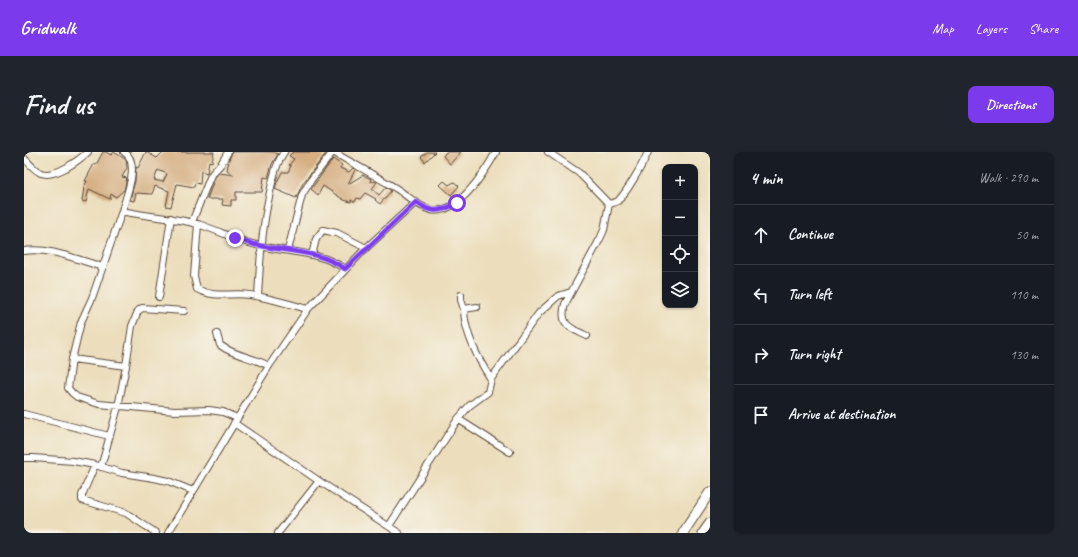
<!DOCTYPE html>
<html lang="en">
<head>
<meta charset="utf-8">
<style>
	:root { --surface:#171b24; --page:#20242c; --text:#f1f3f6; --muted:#9ea1a6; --line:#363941; --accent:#7c3aed }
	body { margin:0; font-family:Caveat,sans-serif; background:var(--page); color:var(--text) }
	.controls { position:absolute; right:12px; top:12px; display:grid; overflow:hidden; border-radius:8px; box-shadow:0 1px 3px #0004 }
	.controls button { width:36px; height:36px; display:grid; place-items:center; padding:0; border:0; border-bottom:1px solid var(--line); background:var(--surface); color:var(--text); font:20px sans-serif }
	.stop { position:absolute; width:12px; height:12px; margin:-9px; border:3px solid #7c3aed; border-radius:50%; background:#fff }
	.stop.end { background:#7c3aed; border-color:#fff; box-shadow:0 1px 4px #0008 }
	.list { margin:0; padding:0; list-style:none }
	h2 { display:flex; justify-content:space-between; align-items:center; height:52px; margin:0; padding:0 16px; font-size:17px }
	h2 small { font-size:13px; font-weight:400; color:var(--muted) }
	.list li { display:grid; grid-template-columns:26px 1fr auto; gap:12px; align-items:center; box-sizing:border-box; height:60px; padding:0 16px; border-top:1px solid var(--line) }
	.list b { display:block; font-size:15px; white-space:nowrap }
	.list em { font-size:13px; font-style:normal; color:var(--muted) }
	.icon { flex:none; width:22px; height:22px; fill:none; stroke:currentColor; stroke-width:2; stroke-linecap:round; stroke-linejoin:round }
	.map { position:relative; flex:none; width:686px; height:381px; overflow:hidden; border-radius:8px }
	header { display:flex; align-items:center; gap:24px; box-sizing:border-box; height:56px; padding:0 20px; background:var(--accent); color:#fff }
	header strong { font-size:19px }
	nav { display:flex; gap:22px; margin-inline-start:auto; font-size:14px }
	.intro { display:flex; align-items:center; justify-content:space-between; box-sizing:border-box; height:96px; padding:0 24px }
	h1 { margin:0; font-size:28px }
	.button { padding:10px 18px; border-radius:8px; background:var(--accent); color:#fff; font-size:14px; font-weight:700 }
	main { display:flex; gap:24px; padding:0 24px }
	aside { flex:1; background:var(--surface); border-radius:8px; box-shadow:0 1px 3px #0004 }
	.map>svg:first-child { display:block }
</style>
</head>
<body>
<header>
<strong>Gridwalk</strong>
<nav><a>Map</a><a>Layers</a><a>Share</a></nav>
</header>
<div class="intro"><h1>Find us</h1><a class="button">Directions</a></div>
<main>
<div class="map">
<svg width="686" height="381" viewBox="0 0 686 381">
	<rect width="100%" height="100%" fill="#f7f3e8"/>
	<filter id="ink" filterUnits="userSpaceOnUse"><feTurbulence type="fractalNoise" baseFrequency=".025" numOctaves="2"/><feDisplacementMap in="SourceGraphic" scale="8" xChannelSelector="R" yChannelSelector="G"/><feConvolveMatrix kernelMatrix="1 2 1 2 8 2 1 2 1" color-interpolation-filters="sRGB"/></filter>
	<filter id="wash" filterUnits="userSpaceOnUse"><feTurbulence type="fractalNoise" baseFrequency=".012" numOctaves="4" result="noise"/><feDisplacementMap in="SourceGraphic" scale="16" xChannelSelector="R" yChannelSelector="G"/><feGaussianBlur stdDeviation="0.9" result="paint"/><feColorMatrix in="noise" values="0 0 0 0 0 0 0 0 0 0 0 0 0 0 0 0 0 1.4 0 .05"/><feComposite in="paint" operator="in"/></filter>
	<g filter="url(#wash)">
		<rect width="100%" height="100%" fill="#ecdebc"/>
		<g id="blocks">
			<path fill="#d6af83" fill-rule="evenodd" d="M79 0H82L87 3 90 0 102 8 103 16 98 25 103 26 100 38 92 45 87 42 86 47 65 37 62 50 58 49 60 35 63 29H61L70 12 72 13Z
				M122 0 133 6 139 0H190L188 10 185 9 183 21 177 19 176 32 171 31 170 35 153 32 147 55 142 54 145 39 131 34 128 42 112 41 110 49 106 48 111 29 112 15 114 16ZM134 18 143 22 139 30 130 28Z
				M208 0H250L254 2 248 12 244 26 240 25 238 40H212V48H207V54L198 53 199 47H183L191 25 195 21 210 23 203 18 205 8Z
				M269 0H303L279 31 272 46 251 37 253 30 258 20H264L267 14 265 13 270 7 265 4Z
				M403 0H411L401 10 397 5Z
				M422 0H437L426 12 419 4Z
				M309 7 318 13 316 16 325 20 329 16 331 18 324 32 339 23 347 27 346 29 353 30 348 37 355 43 362 35 367 39 356 52 351 48 352 47 341 41 336 47 333 46 331 50 327 48V50L320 48 299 34 294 43 287 37Z
				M420 29 425 33 430 30 435 34 427 43 416 33Z"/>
		</g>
	</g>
	<g filter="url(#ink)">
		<use href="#blocks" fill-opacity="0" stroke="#564536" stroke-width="1"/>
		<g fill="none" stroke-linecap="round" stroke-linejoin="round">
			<defs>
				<path id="street" d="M100 0C117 10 102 44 98 59 123 65 149 65 173 72 195 78 214 90 237 94 265 101 297 99 321 117
					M309 0C330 12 352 24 373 37 384 44 394 55 407 58 433 64 461 20 472 0
					M524 0 555 21 585 52
					M0 6C5 11 10 18 17 21 31 26 54 9 64 0
					M585 52C588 51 591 51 594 49 603 40 619 12 624 0
					M98 59 68 146 57 170 48 207 44 236 48 241 53 245 75 252 151 259 185 258 199 260 213 266
					M168 70 187 23 197 12 204 0
					M174 72 170 124 173 137C192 147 207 140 226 143 246 146 265 152 284 157
					M264 98 278 43 287 28 309 0
					M0 99C26 95 54 108 79 115
					M288 103 292 87 299 78 313 81 342 96
					M437 143V148L440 157
					M234 144C236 109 238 75 246 40 249 26 252 12 260 0
					M135 145 147 66
					M193 182 196 193C210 204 229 205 245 214
					M563 184C547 176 535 174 541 152L576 87 580 78 585 52
					M48 207 102 214
					M467 227 515 161 534 144 547 140
					M0 262 85 284
					M434 267 486 300
					M210 271 295 329 375 381
					M0 306H9L49 309 71 313 98 321 130 326 144 329 169 339
					M71 313 58 343V348L102 361 132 381
					M77 315 94 255 102 214 108 174 114 159 118 156 160 159
					M365 374 434 267 445 254 464 240 467 227C455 209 440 180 440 157L453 155
					M144 381 245 214 284 157 342 96 392 50
					M254 381 295 329"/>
				<path id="primary" d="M659 381 686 340
					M679 381 686 371"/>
			</defs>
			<use href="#street" stroke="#564536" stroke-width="8"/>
			<use href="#primary" stroke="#564536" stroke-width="11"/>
			<use href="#street" stroke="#fff" stroke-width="6"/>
			<use href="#primary" stroke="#fff" stroke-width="9"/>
		</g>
	</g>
	<g fill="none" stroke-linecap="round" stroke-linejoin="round" filter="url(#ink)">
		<path stroke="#7c3aed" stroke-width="5" d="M211 86C219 89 229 93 238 94 266 100 297 99 321 117L392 50C407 62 417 60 433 51"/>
	</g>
</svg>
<div class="controls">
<button>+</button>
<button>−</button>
<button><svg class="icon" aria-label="locate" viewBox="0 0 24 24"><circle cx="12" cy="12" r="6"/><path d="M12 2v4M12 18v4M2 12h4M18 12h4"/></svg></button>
<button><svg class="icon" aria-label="layers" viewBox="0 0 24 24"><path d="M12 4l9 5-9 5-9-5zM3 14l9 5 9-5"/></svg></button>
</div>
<div class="stop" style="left:433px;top:51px"></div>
<div class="stop end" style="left:211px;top:86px"></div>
</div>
<aside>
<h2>4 min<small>Walk · 290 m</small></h2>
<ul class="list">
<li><svg class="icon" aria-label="ahead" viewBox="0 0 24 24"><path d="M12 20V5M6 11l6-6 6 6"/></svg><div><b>Continue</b></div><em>50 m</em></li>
<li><svg class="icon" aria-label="left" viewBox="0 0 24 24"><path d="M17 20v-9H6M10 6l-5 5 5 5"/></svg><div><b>Turn left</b></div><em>110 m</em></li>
<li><svg class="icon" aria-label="right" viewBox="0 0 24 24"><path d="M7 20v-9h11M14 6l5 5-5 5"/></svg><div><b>Turn right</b></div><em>130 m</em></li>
<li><svg class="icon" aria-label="arrive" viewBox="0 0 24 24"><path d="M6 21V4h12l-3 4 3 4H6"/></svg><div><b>Arrive at destination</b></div></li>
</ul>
</aside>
</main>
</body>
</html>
